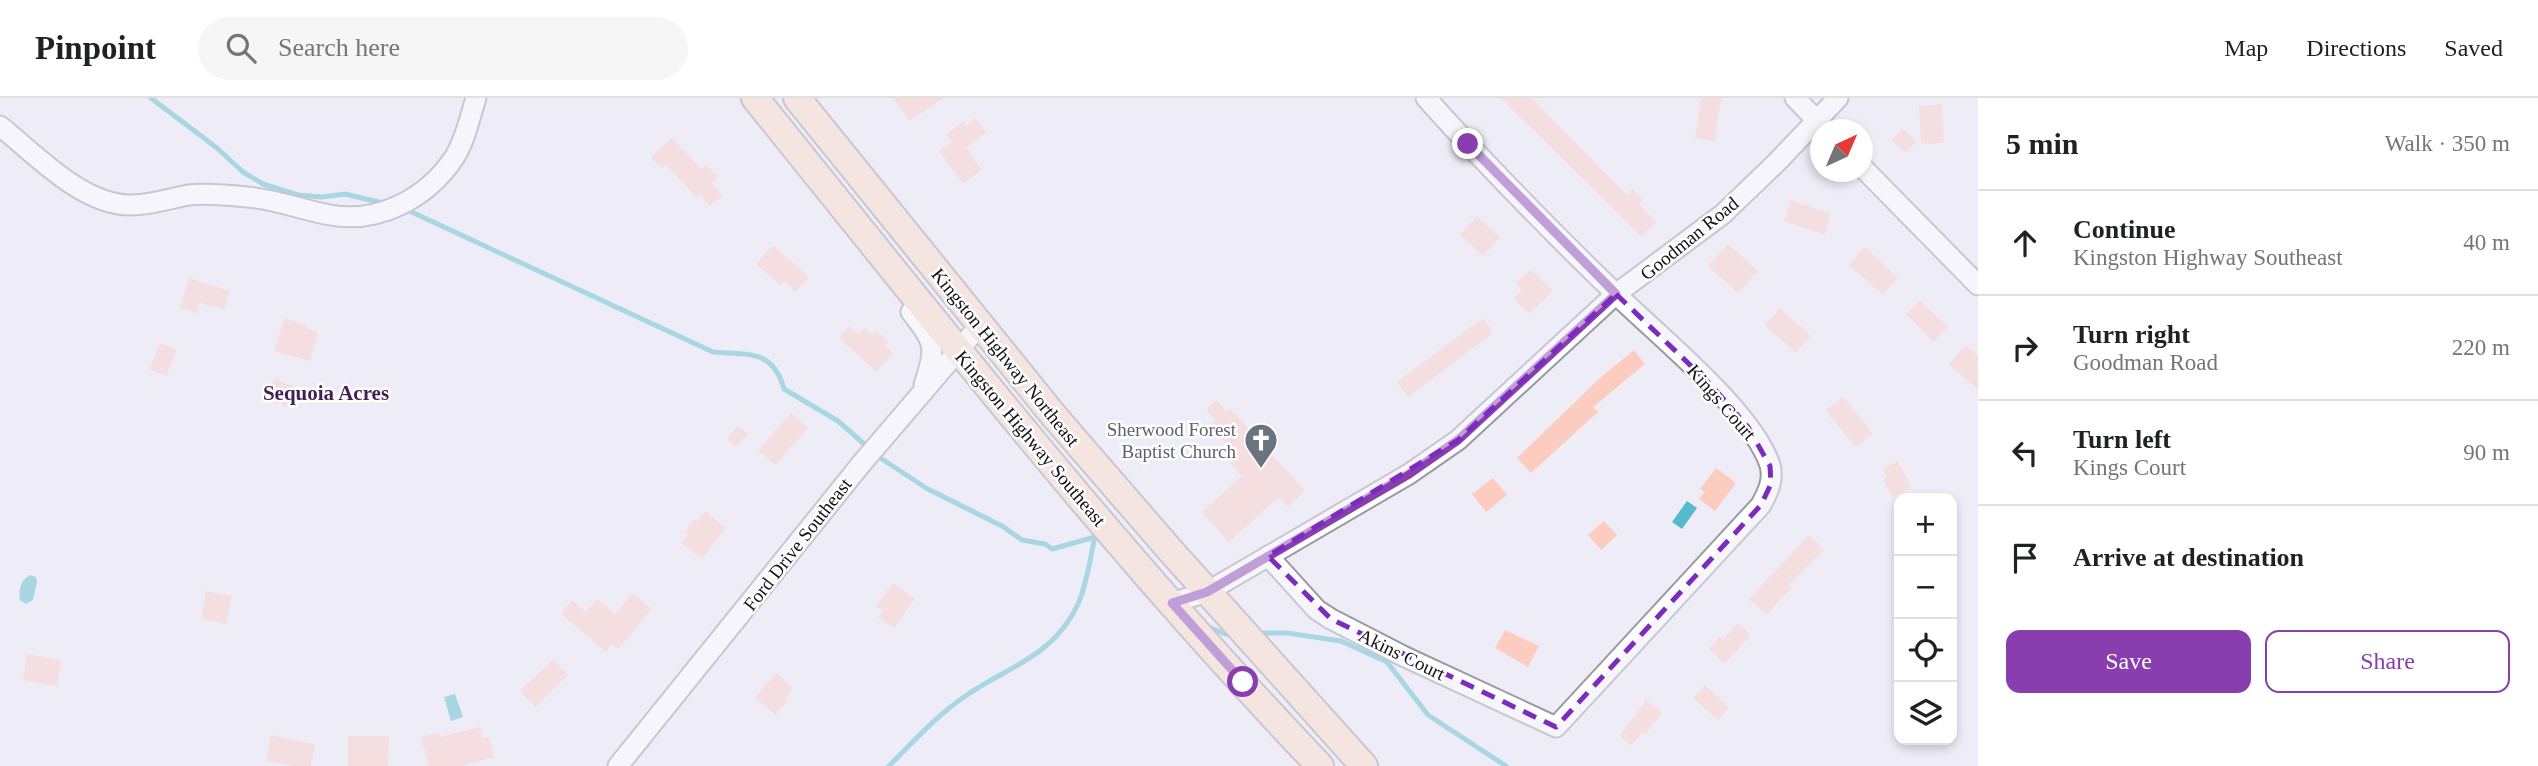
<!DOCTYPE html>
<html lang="en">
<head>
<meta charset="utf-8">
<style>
	:root { --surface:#fff; --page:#f6f6f6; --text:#202124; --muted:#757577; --line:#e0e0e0; --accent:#883eaf }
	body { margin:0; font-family:"Times New Roman",serif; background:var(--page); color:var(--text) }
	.controls { position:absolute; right:21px; bottom:21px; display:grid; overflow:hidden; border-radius:14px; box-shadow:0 4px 10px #0003 }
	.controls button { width:63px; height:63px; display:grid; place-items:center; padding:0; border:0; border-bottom:2px solid var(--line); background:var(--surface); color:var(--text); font:35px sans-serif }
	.compass { position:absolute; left:1810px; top:21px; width:63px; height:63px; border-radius:50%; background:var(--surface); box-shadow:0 4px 10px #0003; rotate:44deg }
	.stop { position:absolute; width:21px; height:21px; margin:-16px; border:5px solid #883eaf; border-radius:50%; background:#fff }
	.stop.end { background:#883eaf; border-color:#fff; box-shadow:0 2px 7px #0008 }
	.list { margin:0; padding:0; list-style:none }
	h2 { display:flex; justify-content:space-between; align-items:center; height:91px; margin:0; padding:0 28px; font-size:30px }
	h2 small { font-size:23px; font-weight:400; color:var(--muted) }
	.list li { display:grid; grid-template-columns:46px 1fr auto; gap:21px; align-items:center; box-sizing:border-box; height:105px; padding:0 28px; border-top:2px solid var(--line) }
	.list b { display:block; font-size:26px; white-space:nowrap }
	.list p { margin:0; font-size:23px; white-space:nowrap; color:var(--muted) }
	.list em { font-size:23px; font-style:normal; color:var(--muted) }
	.actions { display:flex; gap:14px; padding:21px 28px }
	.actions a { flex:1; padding:16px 0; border:2px solid var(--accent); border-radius:14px; text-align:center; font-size:24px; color:var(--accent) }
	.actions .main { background:var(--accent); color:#fff }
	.icon { flex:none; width:38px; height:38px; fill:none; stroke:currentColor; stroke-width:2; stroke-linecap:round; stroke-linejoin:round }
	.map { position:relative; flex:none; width:1978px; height:668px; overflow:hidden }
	header { display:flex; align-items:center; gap:42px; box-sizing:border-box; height:98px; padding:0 35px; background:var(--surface); border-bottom:2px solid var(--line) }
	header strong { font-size:33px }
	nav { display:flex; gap:38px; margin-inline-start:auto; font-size:24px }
	.search { width:490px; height:63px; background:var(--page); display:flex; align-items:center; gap:18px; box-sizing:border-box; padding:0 24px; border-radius:38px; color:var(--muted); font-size:26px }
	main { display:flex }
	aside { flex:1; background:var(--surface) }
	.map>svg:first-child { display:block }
</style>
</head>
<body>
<header>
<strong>Pinpoint</strong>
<div class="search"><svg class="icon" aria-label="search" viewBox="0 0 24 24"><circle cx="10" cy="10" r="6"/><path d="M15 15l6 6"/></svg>Search here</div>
<nav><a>Map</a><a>Directions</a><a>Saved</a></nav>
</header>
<main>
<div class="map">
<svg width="1978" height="668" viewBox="0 0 1978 668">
	<rect width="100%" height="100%" fill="#eeedf7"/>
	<path fill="#55baca" d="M1687 403 1697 410 1682 431 1672 424Z
		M30 477 36 479 37 484 33 502 26 506 20 502C18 493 21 481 30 477Z
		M455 596 463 619 451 623 444 599Z"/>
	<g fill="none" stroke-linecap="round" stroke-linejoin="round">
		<path stroke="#55baca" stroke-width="5" d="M151 0 217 50 243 74 263 86 298 97 322 99 345 96 387 106
			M403 110 713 254C748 257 773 251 784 291L838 323 879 359 926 390 1002 428 1022 442 1045 446 1052 451 1095 439
			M1114 458 1146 496
			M1204 527 1225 536H1234
			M1258 535H1287L1341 543 1387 564 1428 617 1506 668
			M889 668C913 644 936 618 964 599 1007 568 1053 560 1078 506 1087 486 1090 460 1095 439"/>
	</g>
	<path fill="#fdccc1" d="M894 0H944L909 23Z
		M1501 0H1532L1627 97 1633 91 1643 102 1639 106 1656 124 1641 139Z
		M1701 0H1721L1715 43 1695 40Z
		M1942 6 1944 45 1921 46 1919 8Z
		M975 20 986 35 966 50 982 72 963 86 939 53 952 44 946 36 964 23 966 27Z
		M1902 30 1916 43 1906 55 1892 42Z
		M672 40 701 71 706 66 718 79 712 85 723 97 710 108 700 97 697 100 666 67 663 71 651 59Z
		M1791 102 1831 116 1825 137 1784 123Z
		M1477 118 1500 139 1483 158 1460 137Z
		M1728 146 1758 173 1738 195 1708 168Z
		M773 147 809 179 796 194 784 183 780 187 756 166Z
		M1865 149 1898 180 1883 197 1849 167Z
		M1531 171 1553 193 1529 216 1513 200 1522 192 1516 185Z
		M189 180 230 193 224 212 200 205 197 215 180 210Z
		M1920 202 1948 229 1933 244 1906 216Z
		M1780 210 1811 238 1796 255 1765 227Z
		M284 220 306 227V230L318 234 310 263 274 253Z
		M1483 220 1493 235 1408 299 1397 284Z
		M850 228 859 237 865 230 873 237 877 233 889 244 885 248 893 255 876 274 839 240Z
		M160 245 176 251 167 278 150 272Z
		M1966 247 1978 258V292L1949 266Z
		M1634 252 1645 266 1593 309 1598 314 1531 375 1517 360 1600 280Z
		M274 281 294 288 288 309 268 302Z
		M1843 299 1873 335 1856 349 1826 313Z
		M1217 302 1227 314 1230 310 1305 393 1288 409 1279 399 1229 444 1202 414 1242 378 1230 365 1237 359 1210 328 1216 323 1206 312Z
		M791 315 808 330 775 367 758 352Z
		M738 328 748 336 736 349 727 340Z
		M1898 363 1911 389 1892 399 1883 382 1887 380 1883 370Z
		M1716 370 1736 385 1715 413 1699 401 1705 394 1700 391Z
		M1493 380 1507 397 1486 414 1472 396Z
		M705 413 726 430 702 461 681 445 688 436 685 433 694 421 697 424Z
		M1604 423 1617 437 1601 452 1588 437Z
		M1809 437 1824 452 1789 487 1792 490 1766 517 1749 501Z
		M893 485 915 501 894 530 878 519 883 513 876 508Z
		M206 493 232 498 226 526 201 521Z
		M633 495 652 511 618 551 612 546 606 554 561 516 572 502 586 514 597 501 615 516Z
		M1738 525 1751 537 1725 566 1709 551 1719 539 1723 542Z
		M1505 532 1539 548 1528 569 1495 550Z
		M27 556 61 562 57 588 23 582Z
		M553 561 568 577 535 609 520 593Z
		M776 575 793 590 785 601 788 603 775 617 755 599Z
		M1705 587 1729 609 1718 622 1693 600Z
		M1646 602 1662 614 1646 636 1643 634 1631 648 1620 638Z
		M480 629 483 641 489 639 494 659 461 668H429L421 639 439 634 440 639Z
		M271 637 315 646 311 668H293L266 663Z
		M348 638H389L388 668H348Z"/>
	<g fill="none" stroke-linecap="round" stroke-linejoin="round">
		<defs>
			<path id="minor" d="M1795 0 1826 32
				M0 28C35 56 82 107 130 107 151 107 168 101 188 97 207 95 228 97 247 99 275 101 302 112 330 117 379 126 427 100 454 60 465 43 470 19 476 0
				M1862 69 1978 187
				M911 214C936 246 936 249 924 287
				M1268 458 1317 512 1331 521 1403 558 1556 629 1761 407C1768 394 1774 382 1770 367 1752 313 1660 239 1618 198 1552 134 1487 68 1426 0
				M1172 505 1207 494 1409 376 1458 342 1616 196 1723 116 1777 64 1838 0
				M618 668 862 365 980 227"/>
			<path id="secondary" d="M755 0C938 227 1118 457 1320 668
				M797 0 1054 318 1170 452 1364 668"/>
		</defs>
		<use href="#minor" stroke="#9a9aa3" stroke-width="23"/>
		<use href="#secondary" stroke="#9a9aa3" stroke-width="30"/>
		<use href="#minor" stroke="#fff" stroke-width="19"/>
		<use href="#secondary" stroke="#fcdcc5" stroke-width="26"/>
	</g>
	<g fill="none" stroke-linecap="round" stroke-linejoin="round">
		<path stroke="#883eaf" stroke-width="9" d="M1243 584 1172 505 1207 494 1409 376 1458 342 1616 196 1468 46"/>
	</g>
	<path d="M0 0H1978V668H0ZM1616 196 1712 288 1748 329 1770 368 1771 386 1761 407 1556 629 1331 521 1268 458 1458 342Z" fill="#eeedf7" fill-opacity=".55" fill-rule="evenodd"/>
	<path fill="none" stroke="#7b2cbf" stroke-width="5" stroke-dasharray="14 9" stroke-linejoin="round" d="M1616 196 1712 288 1748 329 1770 368 1771 386 1761 407 1556 629 1331 521 1268 458 1458 342Z"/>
	<defs>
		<symbol id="church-pin" viewBox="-11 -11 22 30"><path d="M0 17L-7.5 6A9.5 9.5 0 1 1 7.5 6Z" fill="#6b7280" stroke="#fff"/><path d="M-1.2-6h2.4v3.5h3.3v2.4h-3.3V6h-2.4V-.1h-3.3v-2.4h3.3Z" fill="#fff"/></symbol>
	</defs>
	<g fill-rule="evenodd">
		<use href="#church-pin" x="1242" y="323" width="38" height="52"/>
	</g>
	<g text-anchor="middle" stroke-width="5" stroke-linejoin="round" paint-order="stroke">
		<g font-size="19" fill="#111114" stroke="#fff">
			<text transform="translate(1689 140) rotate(-39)" y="7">Goodman Road</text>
			<text transform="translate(1006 259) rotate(51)" y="7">Kingston Highway Northeast</text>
			<text transform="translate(1722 304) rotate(49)" y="7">Kings Court</text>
			<text transform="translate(1031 340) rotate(50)" y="7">Kingston Highway Southeast</text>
			<text transform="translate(797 446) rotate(-52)" y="7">Ford Drive Southeast</text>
			<text transform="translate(1402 556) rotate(26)" y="7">Akins Court</text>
		</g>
		<g font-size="19" fill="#5b616d" stroke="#fff" text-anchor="end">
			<text x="1236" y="338">Sherwood Forest<tspan x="1236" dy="22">Baptist Church</tspan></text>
		</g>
		<g font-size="21" font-weight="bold" fill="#421e55" stroke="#fff">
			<text x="326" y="302">Sequoia Acres</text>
		</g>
	</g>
</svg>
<div class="controls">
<button>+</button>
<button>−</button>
<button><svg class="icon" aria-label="locate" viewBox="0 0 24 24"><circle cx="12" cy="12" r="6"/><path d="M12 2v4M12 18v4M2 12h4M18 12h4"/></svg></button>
<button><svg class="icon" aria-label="layers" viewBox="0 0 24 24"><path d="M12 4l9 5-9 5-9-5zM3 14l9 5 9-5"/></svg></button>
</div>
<svg class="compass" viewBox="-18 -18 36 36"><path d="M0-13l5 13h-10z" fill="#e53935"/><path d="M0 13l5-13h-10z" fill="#757577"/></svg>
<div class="stop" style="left:1243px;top:584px"></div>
<div class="stop end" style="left:1468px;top:46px"></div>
</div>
<aside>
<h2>5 min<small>Walk · 350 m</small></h2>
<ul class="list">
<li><svg class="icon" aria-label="ahead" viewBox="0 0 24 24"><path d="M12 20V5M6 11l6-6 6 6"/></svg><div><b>Continue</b><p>Kingston Highway Southeast</p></div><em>40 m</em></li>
<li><svg class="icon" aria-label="right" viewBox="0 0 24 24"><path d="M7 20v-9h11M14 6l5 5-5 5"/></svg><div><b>Turn right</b><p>Goodman Road</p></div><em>220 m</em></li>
<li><svg class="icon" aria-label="left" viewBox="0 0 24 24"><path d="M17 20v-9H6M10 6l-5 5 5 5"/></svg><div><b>Turn left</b><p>Kings Court</p></div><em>90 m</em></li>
<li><svg class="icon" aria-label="arrive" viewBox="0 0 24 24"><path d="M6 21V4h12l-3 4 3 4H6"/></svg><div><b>Arrive at destination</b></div></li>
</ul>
<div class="actions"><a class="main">Save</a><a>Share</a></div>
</aside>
</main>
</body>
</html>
